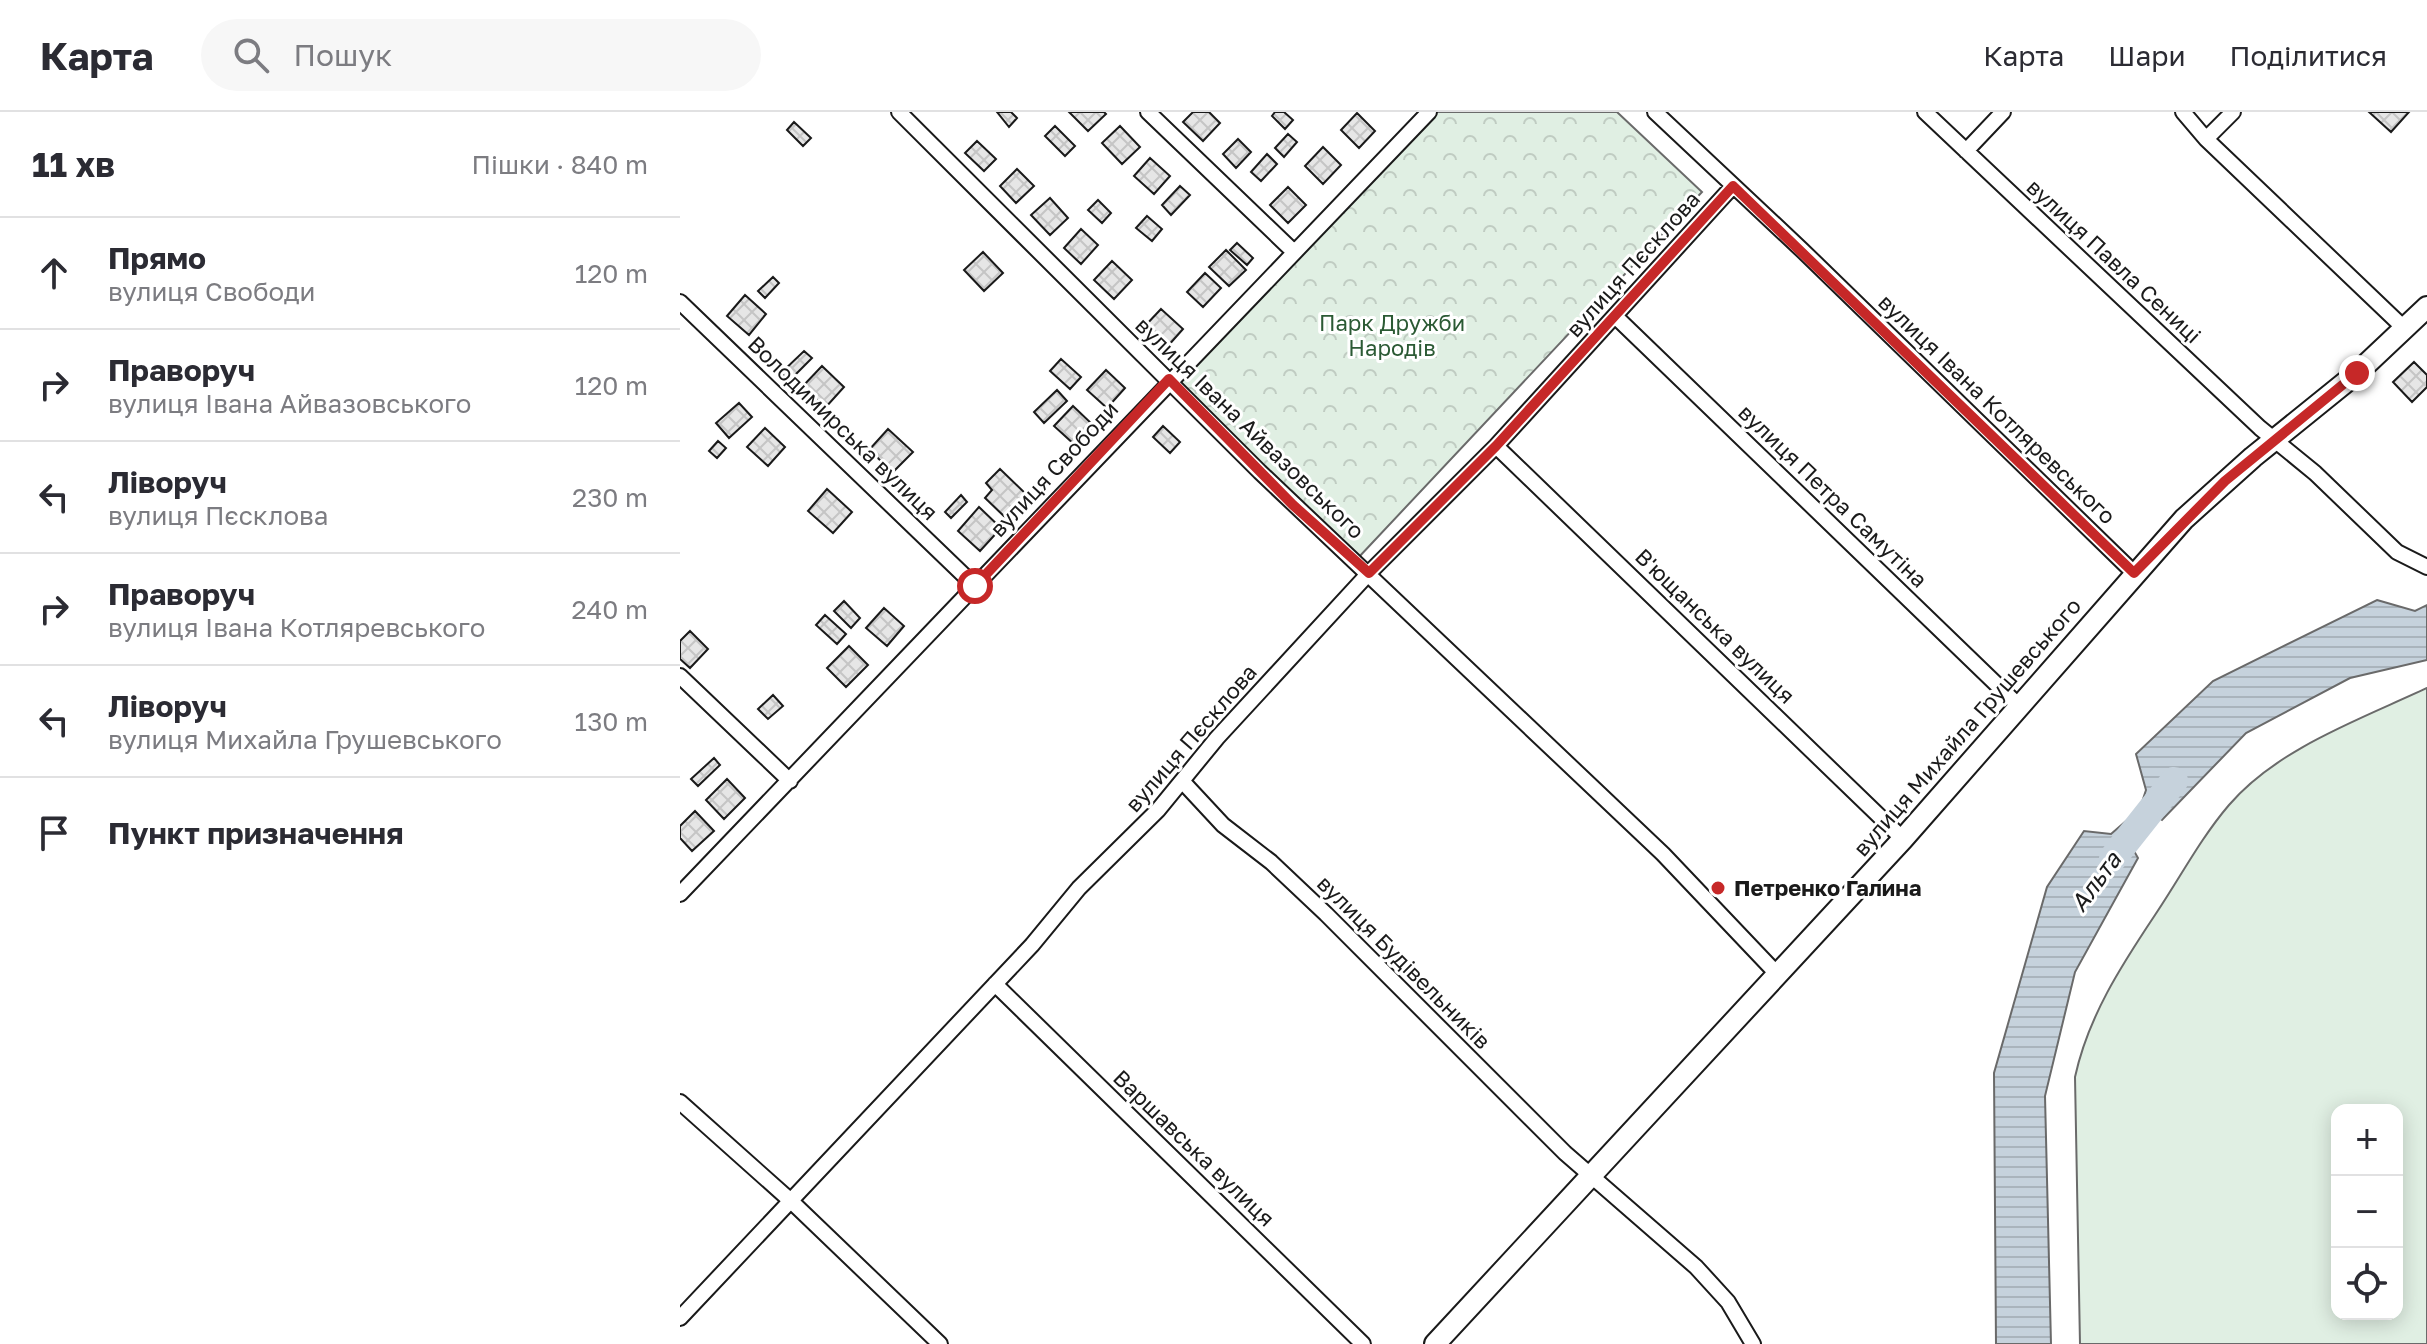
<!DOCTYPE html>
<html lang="uk">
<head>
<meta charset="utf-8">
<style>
	:root { --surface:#fff; --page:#f7f7f7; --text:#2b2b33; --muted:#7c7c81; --line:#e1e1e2 }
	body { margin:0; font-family:"Golos Text",sans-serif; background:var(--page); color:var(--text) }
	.controls { position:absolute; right:24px; bottom:24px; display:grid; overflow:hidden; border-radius:16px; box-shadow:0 4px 20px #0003 }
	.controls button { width:72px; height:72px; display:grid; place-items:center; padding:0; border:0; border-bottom:2px solid var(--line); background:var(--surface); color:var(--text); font:40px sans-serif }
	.stop { position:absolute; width:24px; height:24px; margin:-18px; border:6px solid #c62828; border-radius:50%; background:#fff }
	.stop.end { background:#c62828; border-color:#fff; box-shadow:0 2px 8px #0008 }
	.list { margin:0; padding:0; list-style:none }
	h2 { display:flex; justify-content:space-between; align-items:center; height:104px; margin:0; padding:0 32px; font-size:34px }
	h2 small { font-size:26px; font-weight:400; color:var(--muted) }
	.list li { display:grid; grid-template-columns:52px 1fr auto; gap:24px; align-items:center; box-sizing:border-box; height:112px; padding:0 32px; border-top:2px solid var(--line) }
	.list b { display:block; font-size:30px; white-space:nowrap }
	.list p { margin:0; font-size:26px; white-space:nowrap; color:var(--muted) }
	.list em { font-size:26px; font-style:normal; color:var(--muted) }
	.icon { flex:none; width:44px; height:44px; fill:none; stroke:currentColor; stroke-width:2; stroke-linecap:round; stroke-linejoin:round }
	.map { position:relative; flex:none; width:1747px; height:1232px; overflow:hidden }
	header { display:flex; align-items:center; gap:48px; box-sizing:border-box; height:112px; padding:0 40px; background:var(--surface); border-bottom:2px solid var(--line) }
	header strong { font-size:38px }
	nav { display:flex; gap:44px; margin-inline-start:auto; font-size:28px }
	.search { width:560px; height:72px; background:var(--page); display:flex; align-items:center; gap:20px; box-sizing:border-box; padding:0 28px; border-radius:44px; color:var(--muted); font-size:30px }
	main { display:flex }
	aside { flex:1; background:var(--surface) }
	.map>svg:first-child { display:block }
</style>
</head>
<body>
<header>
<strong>Карта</strong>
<div class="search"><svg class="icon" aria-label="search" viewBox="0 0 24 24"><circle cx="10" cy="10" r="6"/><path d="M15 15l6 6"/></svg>Пошук</div>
<nav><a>Карта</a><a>Шари</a><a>Поділитися</a></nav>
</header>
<main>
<aside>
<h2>11 хв<small>Пішки · 840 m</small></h2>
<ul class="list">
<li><svg class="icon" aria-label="ahead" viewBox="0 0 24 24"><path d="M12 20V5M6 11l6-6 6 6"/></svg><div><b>Прямо</b><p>вулиця Свободи</p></div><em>120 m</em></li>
<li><svg class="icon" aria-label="right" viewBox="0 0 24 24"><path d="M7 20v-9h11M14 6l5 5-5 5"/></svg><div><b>Праворуч</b><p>вулиця Івана Айвазовського</p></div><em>120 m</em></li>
<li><svg class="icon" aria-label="left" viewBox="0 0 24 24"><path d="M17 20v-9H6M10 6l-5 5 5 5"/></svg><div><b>Ліворуч</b><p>вулиця Пєсклова</p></div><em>230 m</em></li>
<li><svg class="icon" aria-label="right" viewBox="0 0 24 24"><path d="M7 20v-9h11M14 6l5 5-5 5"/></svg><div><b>Праворуч</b><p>вулиця Івана Котляревського</p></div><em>240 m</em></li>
<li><svg class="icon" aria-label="left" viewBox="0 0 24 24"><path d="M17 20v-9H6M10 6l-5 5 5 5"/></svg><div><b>Ліворуч</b><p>вулиця Михайла Грушевського</p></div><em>130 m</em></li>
<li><svg class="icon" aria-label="arrive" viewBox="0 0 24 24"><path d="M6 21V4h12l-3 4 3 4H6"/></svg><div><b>Пункт призначення</b></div></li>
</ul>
</aside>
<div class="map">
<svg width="1747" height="1232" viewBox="0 0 1747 1232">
	<defs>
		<pattern id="park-crowns" width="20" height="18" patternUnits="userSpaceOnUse" patternTransform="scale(2)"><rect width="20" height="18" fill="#e0efe3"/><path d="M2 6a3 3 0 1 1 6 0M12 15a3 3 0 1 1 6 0" fill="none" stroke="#c0ccc2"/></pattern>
		<pattern id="water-rules" width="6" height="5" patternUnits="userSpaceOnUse" patternTransform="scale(2)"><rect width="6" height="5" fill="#c6d2dc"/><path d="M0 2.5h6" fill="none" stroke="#aab4bc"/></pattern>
		<pattern id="building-cross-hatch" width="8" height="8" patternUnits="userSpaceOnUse" patternTransform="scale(2)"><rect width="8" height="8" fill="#e6e6e6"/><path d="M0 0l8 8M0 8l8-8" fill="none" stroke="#c5c5c5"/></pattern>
	</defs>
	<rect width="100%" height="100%" fill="#fff"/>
	<path fill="url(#park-crowns)" stroke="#6a6a6a" stroke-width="2" d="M749 0H937L1022 80 678 446 495 268Z"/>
	<path fill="#e0efe3" stroke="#6a6a6a" stroke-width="2" fill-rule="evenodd" d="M1747 576V1232H1400L1395 965C1408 905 1441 854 1475 803 1500 766 1520 727 1549 693 1598 636 1681 607 1747 576ZM1657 998H1717V1202H1657Z"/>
	<path fill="url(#water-rules)" stroke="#6a6a6a" stroke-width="2" d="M1697 488 1735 499 1747 493V548L1670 566 1566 621 1482 708 1461 693 1466 678 1456 642 1533 569Z
		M1446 709 1463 721 1454 739 1458 746 1395 860 1365 984 1371 1232H1316L1314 961 1367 775 1404 719 1431 722Z"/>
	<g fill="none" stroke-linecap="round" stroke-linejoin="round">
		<path stroke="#c6d2dc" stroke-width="28" d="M1433 746 1494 669"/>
	</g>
	<path fill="url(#building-cross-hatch)" stroke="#1a1a1a" stroke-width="2" d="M317 0H331L337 6 329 15Z
		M389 0H424L426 2 408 19Z
		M513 0H529L540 11 523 29 503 10Z
		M595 0H604L613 8 605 17 592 4Z
		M1689 0H1729L1711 20Z
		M677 1 695 19 679 36 661 18Z
		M114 10 131 26 123 34 107 18Z
		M375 14 395 34 385 44 365 24Z
		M440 14 460 35 442 52 422 31Z
		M608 22 617 30 604 45 595 36Z
		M558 27 571 40 556 56 543 42Z
		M297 29 316 47 304 59 285 41Z
		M643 35 661 53 643 72 625 54Z
		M587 42 597 52 581 69 571 60Z
		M470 46 490 64 474 82 454 64Z
		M337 57 354 74 336 91 320 74Z
		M500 74 510 83 491 103 482 93Z
		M608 75 626 93 608 111 590 93Z
		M370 86 388 106 370 123 351 103Z
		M418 88 431 101 422 111 408 98Z
		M467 104 482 117 472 129 456 116Z
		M401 117 418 133 401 152 384 136Z
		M557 131 573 146 567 153 550 138Z
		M546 138 566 158 549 174 529 155Z
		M303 140 323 161 304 179 284 158Z
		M432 149 452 168 434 187 414 168Z
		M525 161 541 176 523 195 507 180Z
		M93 165 99 171 85 186 78 179Z
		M65 183 86 202 69 223 47 204Z
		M481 197 503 217 487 235 464 215Z
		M124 239 132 246 109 269 101 261Z
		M381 247 401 265 390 277 370 259Z
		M1734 250 1747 263V275L1732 290 1713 270Z
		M142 254 164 275 145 296 123 274Z
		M426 258 445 276 427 296 407 278Z
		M377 278 387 289 364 311 354 300Z
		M59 291 72 305 49 326 36 311Z
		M393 294 414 314 395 333 374 314Z
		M483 314 500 330 490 341 473 325Z
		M85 316 105 335 88 354 67 335Z
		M208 317 233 340 213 360 189 338Z
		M38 329 46 336 37 346 29 339Z
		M320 357 350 386 328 408 305 386 312 378 306 371Z
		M147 377 172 400 153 421 128 399Z
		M281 383 287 390 271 406 265 400Z
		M299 395 321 416 300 439 278 419Z
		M164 489 180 506 171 516 154 499Z
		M204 496 224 514 207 534 186 516Z
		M145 503 166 522 157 532 136 513Z
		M10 519 28 537 10 556 0 547V529Z
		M169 534 188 553 166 575 147 556Z
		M93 583 103 594 88 607 78 597Z
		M34 646 40 653 18 674 11 667Z
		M47 667 65 686 44 707 26 688Z
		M15 699 34 719 12 739 0 726V714Z"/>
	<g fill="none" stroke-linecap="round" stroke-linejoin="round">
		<defs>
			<path id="street" d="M219 0 580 360 983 742 1098 863
				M468 0 614 140
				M975 0 1122 138 1454 461
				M1245 0 1580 316 1635 361 1717 440 1747 455
				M1503 0 1526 27 1725 217
				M1526 27 1553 0
				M1286 39 1323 0
				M0 190 295 474
				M936 205 1340 595
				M816 334 1223 727
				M0 564 110 669
				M503 670 543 713 591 750 646 802 885 1041 1016 1155 1048 1190 1073 1232
				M0 782 749 0
				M315 872 683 1232
				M0 990 112 1090 260 1232
				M0 1206 352 833 399 776 478 698 537 626 689 461 816 334 1053 74"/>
			<path id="secondary" d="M755 1232 1223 727 1504 407 1573 345 1677 261 1747 195"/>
		</defs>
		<use href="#street" stroke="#1a1a1a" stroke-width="18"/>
		<use href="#secondary" stroke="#1a1a1a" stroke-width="24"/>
		<use href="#street" stroke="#fff" stroke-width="14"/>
		<use href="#secondary" stroke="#fff" stroke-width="20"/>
	</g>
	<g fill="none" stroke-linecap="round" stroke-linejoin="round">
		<path stroke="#c62828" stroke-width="10" d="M295 474 489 267 613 393 689 461 816 334 1053 74 1454 461 1545 369 1677 261"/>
	</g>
	<circle fill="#c62828" stroke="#fff" stroke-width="3" cx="1038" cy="776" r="8"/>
	<g text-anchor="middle" stroke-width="6" stroke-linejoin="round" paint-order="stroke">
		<g font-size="22" fill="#1a1a1a" stroke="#fff">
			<text transform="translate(1434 149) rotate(43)" y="8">вулиця Павла Сениці</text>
			<text transform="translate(953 152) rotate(-48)" y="8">вулиця Пєсклова</text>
			<text transform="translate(1317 297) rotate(44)" y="8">вулиця Івана Котляревського</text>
			<text transform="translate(163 316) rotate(44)" y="8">Володимирська вулиця</text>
			<text transform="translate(570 316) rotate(44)" y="8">вулиця Івана Айвазовського</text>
			<text transform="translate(374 357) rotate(-47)" y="8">вулиця Свободи</text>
			<text transform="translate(1153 384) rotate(44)" y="8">вулиця Петра Самутіна</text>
			<text transform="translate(1035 514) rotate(44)" y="8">В'ющанська вулиця</text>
			<text transform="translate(1287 615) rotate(-49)" y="8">вулиця Михайла Грушевського</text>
			<text transform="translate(511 626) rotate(-49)" y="8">вулиця Пєсклова</text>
			<text transform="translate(724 850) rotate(45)" y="8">вулиця Будівельників</text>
			<text transform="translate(514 1036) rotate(44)" y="8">Варшавська вулиця</text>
		</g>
		<g font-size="22" fill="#2b5a34" stroke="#fff">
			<text x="712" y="219">Парк Дружби<tspan x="712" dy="25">Народів</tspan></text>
		</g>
		<g font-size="22" font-weight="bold" fill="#1a1a1a" stroke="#fff" text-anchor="start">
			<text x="1054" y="784">Петренко Галина</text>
		</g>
		<g font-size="24" font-style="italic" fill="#1a1a1a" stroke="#fff">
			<text transform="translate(1416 770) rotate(-54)" y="8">Альта</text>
		</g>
	</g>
</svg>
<div class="controls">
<button>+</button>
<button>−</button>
<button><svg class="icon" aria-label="locate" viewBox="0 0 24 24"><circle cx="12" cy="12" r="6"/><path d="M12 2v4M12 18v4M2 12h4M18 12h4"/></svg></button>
</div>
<div class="stop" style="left:295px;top:474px"></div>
<div class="stop end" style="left:1677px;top:261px"></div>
</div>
</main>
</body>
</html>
